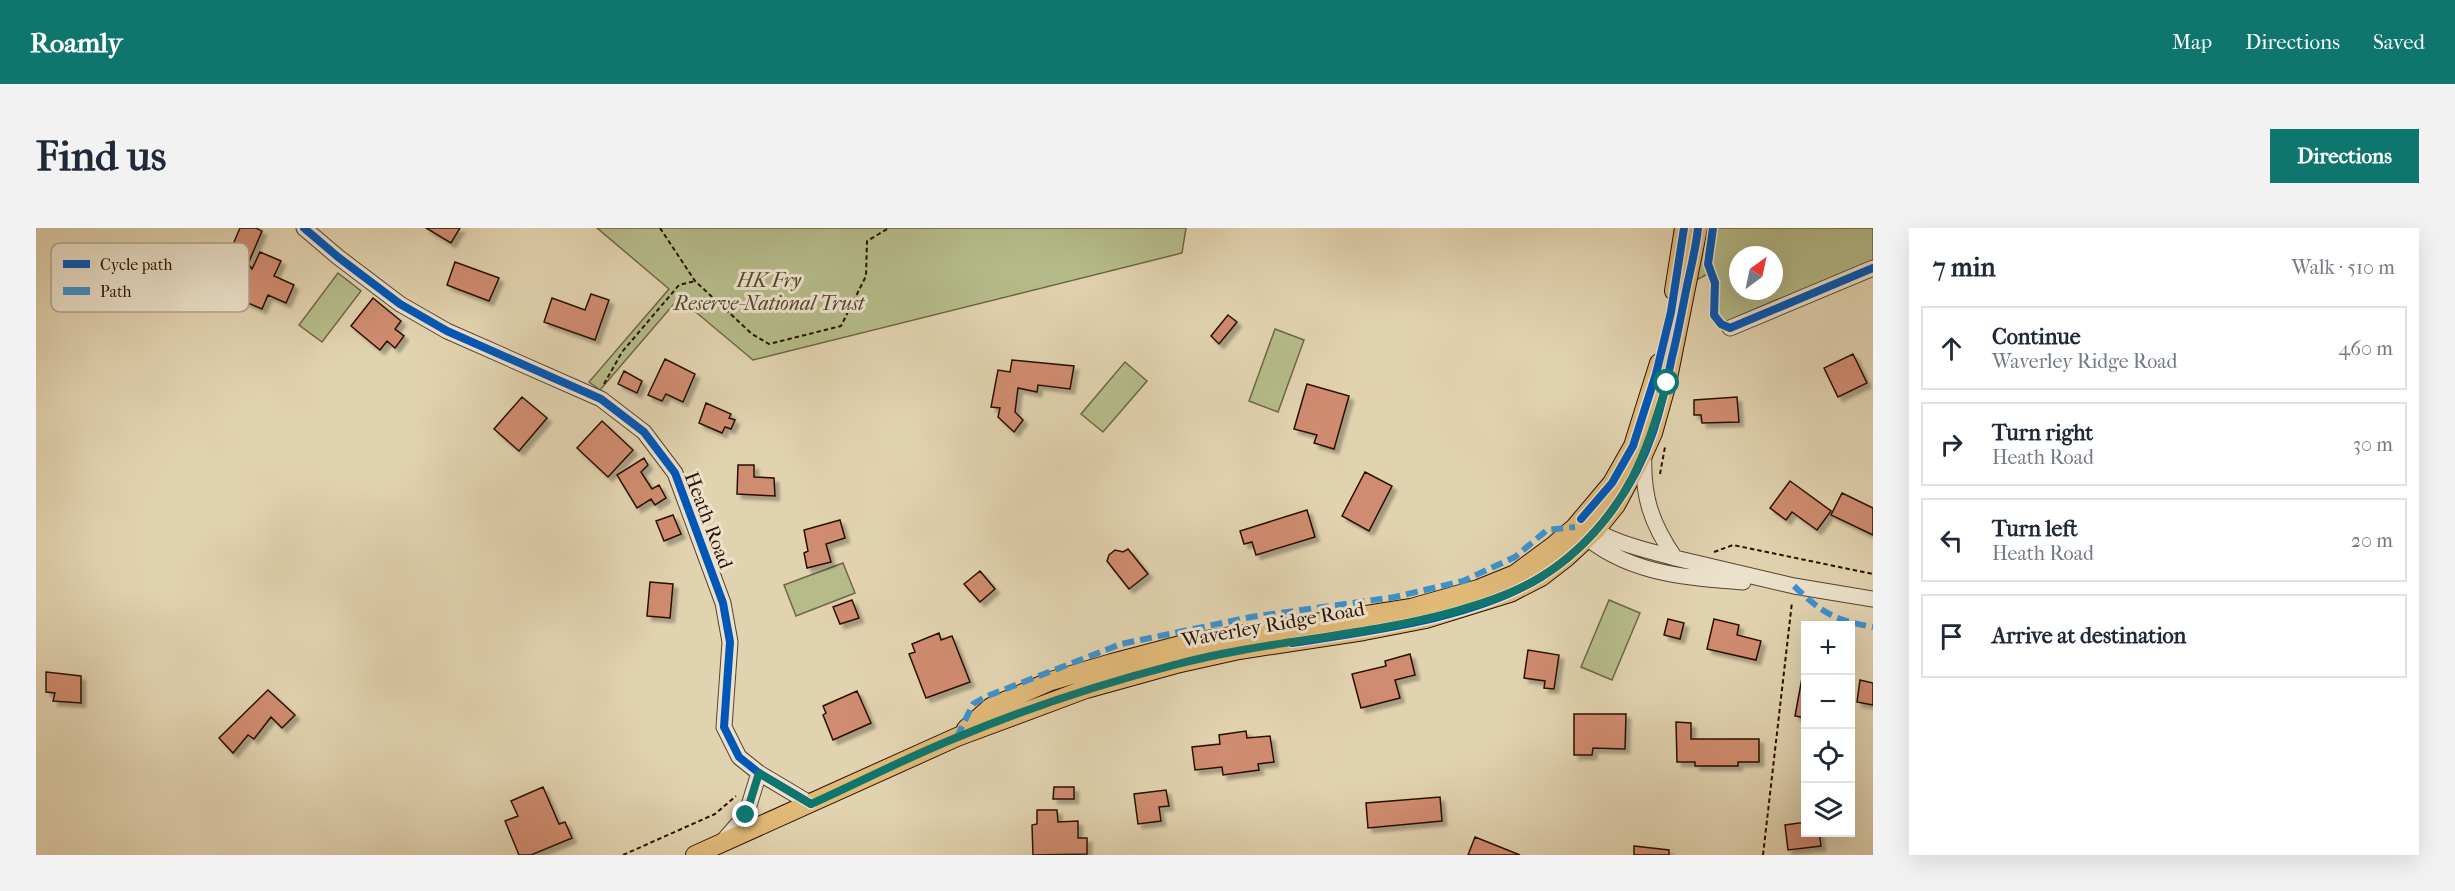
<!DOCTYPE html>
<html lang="en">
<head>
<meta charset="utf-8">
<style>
	:root { --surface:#fff; --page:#f2f2f3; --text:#1f2937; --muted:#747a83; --line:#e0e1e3; --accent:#0f766e }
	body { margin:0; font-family:"IM FELL French Canon",serif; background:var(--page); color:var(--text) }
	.controls { position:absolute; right:18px; bottom:18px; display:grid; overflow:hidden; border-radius:0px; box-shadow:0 6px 24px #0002 }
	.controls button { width:54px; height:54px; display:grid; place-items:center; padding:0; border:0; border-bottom:2px solid var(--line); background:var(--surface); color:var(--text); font:30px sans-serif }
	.compass { position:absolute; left:1693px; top:18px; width:54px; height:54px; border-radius:50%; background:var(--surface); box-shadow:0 6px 24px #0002; rotate:33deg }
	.stop { position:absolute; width:18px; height:18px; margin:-14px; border:4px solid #0f766e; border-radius:50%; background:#fff }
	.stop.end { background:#0f766e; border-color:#fff; box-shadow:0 2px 6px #0008 }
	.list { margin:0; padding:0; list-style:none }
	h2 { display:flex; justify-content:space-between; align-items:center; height:78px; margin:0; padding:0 24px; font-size:26px }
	h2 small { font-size:20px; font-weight:400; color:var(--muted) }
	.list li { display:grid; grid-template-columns:39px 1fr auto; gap:18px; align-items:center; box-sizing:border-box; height:84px; margin:0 12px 12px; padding:0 12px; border:2px solid var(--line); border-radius:0px }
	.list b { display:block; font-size:22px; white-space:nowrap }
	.list p { margin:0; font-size:20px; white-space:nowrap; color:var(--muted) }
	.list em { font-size:20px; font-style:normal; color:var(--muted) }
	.icon { flex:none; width:33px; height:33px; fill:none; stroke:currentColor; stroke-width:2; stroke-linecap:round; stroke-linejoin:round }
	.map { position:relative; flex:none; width:1837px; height:627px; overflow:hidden; border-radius:0px }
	header { display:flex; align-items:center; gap:36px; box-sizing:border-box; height:84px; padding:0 30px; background:var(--accent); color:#fff }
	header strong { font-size:28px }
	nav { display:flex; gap:33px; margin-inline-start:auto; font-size:21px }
	.intro { display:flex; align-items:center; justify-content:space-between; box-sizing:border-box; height:144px; padding:0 36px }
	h1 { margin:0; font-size:42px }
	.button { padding:15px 27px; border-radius:0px; background:var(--accent); color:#fff; font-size:21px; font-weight:700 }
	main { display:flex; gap:36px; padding:0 36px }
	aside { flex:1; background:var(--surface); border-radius:0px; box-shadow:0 6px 24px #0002 }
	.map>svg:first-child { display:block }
</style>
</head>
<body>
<header>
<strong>Roamly</strong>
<nav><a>Map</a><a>Directions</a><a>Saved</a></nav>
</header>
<div class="intro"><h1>Find us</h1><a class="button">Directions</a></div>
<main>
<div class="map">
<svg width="1837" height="627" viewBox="0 0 1837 627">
	<defs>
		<filter id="shadow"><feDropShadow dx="4.5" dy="4.5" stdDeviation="1.5" flood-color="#0004"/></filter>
	</defs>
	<rect width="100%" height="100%" fill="#e2d3b0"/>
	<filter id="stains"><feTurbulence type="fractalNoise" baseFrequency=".00333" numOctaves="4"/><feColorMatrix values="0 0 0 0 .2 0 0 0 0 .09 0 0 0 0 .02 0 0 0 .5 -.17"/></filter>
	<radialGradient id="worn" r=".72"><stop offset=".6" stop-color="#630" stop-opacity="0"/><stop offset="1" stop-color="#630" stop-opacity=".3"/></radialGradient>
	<path fill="#b5bc8a" stroke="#6f6645" stroke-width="1.5" fill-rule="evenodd" d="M561 0H1150L1146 25 717 132 643 70 564 162 553 154 633 61Z
		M1662 0H1837V40L1694 100 1685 96 1678 87 1679 55 1675 44 1651 57ZM1702 27H1738V63H1702Z
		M302 45 325 63 286 114 263 97Z
		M1239 101 1268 112 1242 184 1213 173Z
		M1089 134 1111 153 1067 204 1045 186Z
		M807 335 819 365 760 388 748 357Z
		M1573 372 1604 385 1576 452 1545 439Z"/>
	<path fill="#d08c70" stroke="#291100" stroke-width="1.5" filter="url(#shadow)" d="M204 0H220L226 3 212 36 216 41 224 24 245 33 238 48 258 57 250 75 232 67 226 81 194 67 208 35 192 28Z
		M390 0H424L415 15Z
		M419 34 463 50 453 73 411 57Z
		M555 66 573 72 559 112 508 94 516 70 549 82Z
		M337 70 365 93 359 101 368 108 359 120 351 113 344 122 315 98Z
		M1192 87 1201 94 1183 116 1175 108Z
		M1817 126 1831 155 1802 169 1788 140Z
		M629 131 659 146 647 174 630 166 626 173 612 167Z
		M976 132 1038 138 1034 161 1002 157 1001 164 982 160 979 184 987 192 978 204 962 189 964 180 955 179 962 142 974 144Z
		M588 143 606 153 601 165 582 156Z
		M1271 156 1313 168 1298 221 1278 215 1281 207 1258 201Z
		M486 169 511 190 483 223 458 201Z
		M1701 169 1703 194 1666 195 1665 187H1658V172Z
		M670 175 695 186 693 190 699 192 695 201 689 199 686 205 663 195Z
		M566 193 597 222 572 249 541 220Z
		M608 230 612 237 605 244 616 261 623 257 630 270 619 277 615 271 601 280 581 247Z
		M702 237H718V249L738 250 739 268 701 266Z
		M1329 244 1356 258 1333 303 1306 288Z
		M1754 253 1795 283 1781 302 1756 284 1750 292 1734 280Z
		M1806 265 1837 280V307L1795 287Z
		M1271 282 1279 309 1220 327 1216 314 1208 316 1204 303Z
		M637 287 645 306 628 313 620 293Z
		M804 292 809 310 790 316 795 334 771 340 768 325 772 323 768 302Z
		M1092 321 1112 346 1093 361 1071 333 1073 327 1079 322 1087 324Z
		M944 343 959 361 944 374 928 356Z
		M614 354 637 356 634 390 611 388Z
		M816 372 823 390 804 396 797 379Z
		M1632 391 1648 395 1644 411 1628 407Z
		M1678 391 1703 397 1701 407 1725 413 1720 432 1671 421Z
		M903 405 905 412 916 408 934 454 890 470 873 426 879 424 876 416Z
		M1492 422 1523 427 1518 461 1508 460 1509 453 1488 450Z
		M1374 426 1379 447 1359 452 1364 470 1325 480 1316 446 1350 438 1349 433Z
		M10 444 45 448V475L17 473 19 465 10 464Z
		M1766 450 1770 451V490L1759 488Z
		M1824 452 1837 455V477L1821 474Z
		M232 462 259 487 246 500 235 489 218 511 212 507 197 525 183 510Z
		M821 463 835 495 797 512 787 487 790 485 787 478Z
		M1538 486H1590L1589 521 1557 520 1556 527H1538Z
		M1640 494 1655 495V511H1723V534H1702V538H1659V534H1641Z
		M1210 503 1211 510 1234 508 1238 534 1222 536 1223 542 1187 547 1186 539 1159 542 1156 519 1184 516 1183 507Z
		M507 559 523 596 529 594 536 610 495 627H483L469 593 482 588 475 573Z
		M1018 559H1038V571H1017Z
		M1130 562 1133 578 1123 579 1125 593 1102 596 1098 566Z
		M1404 569 1406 593 1332 600 1330 575Z
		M1001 582H1021L1022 594 1042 593V610H1051V626L997 627 996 597 1001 596Z
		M1770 594V604H1783L1785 618 1752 622 1749 597Z
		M1439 609 1484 627H1432Z
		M1598 618 1633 622V627H1598Z"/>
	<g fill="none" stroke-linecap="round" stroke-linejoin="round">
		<defs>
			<path id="minor" d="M268 0 302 29 364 76 411 103 565 171 608 204 639 245 687 375 694 414 688 499 703 529 723 545 775 576
				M1694 100 1837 40
				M1608 225C1606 268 1615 295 1639 330L1758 358 1837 371
				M1552 297C1572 314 1614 323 1639 330
				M1544 304C1590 346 1648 349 1707 354
				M687 613 710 587 723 545"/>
			<path id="major" d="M1638 63 1648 0
				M930 501 955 479 1015 453 1076 435 1152 415 1375 380 1442 361 1479 346 1517 318 1539 299 1576 255 1597 218 1623 135
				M659 627 921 509 1050 461 1140 436 1203 422 1328 403 1390 391 1474 365 1505 349 1531 329 1559 303 1580 277 1608 225 1617 205 1631 155 1662 0"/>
		</defs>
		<use href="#minor" stroke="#57422c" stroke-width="17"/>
		<use href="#major" stroke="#291100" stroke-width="20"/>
		<path stroke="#291100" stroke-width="2" stroke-dasharray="4.5 3" stroke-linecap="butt" d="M624 0 659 53 716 106 733 116 805 98 830 48 831 13 853 0
			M568 156 586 124 643 57 659 53
			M1624 246 1629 219
			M1678 324 1697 317 1837 346
			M587 627 679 586 700 568
			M1727 627 1756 374"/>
		<use href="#minor" stroke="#ece2cc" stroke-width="15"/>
		<use href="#major" stroke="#e1ba78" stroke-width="18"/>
		<path stroke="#3c92d0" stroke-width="6" stroke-dasharray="12 6" stroke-linecap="butt" d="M1758 358C1786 385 1798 392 1837 399
			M921 509 937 476 949 469 1085 416 1215 389 1359 369 1427 353 1479 329 1511 302 1539 299"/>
		<defs>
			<path id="cycleway" d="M268 0 302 29 364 76 411 103 565 171 608 204 639 245 687 375 694 414 688 499 703 529 723 545 775 576
				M1677 0 1672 36 1679 55 1678 87 1685 96 1694 100 1837 40
				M1545 291 1576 255 1597 218 1620 146 1635 84 1648 0
				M1256 415C1333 403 1438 391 1505 349 1557 317 1598 261 1617 204 1625 180 1631 154 1636 129 1642 106 1646 82 1651 58 1655 39 1660 20 1662 0"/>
		</defs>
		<use href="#cycleway" stroke="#ece2cc" stroke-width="11"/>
		<use href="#cycleway" stroke="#0057b8" stroke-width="8"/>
	</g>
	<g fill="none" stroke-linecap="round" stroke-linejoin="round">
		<path stroke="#0f766e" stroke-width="8" d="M710 587 723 545 775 576C824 554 872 529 922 509 992 480 1064 456 1138 437 1231 412 1328 409 1420 383 1449 375 1479 365 1505 349 1543 326 1576 289 1596 250 1612 219 1621 188 1631 155"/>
	</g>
	<g text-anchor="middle" stroke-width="6" stroke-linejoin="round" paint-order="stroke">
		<g font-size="20" font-style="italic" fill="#534429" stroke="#ece2cc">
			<text x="733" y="59">HK Fry<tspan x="733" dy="23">Reserve-National Trust</tspan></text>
		</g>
		<g font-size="20" fill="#291100" stroke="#ece2cc">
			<text transform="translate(673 292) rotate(69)" y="7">Heath Road</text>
			<text transform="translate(1237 396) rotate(-10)" y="7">Waverley Ridge Road</text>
		</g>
	</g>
	<rect x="15" y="15" width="198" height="69" rx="9" fill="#ece2cc" stroke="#b2a38f" stroke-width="1.5"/>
	<rect x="27" y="32" width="27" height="8" fill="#0057b8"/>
	<rect x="27" y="59" width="27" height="8" fill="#3c92d0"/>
	<g font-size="16" fill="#291100">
		<text x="64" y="42">Cycle path</text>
		<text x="64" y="69">Path</text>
	</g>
	<rect width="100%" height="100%" filter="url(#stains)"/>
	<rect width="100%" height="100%" fill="url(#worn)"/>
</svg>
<div class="controls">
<button>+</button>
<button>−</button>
<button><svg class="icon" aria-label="locate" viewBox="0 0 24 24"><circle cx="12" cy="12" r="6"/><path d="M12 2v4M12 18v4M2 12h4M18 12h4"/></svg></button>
<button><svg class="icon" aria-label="layers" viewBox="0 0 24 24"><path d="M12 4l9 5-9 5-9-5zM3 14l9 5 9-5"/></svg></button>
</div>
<svg class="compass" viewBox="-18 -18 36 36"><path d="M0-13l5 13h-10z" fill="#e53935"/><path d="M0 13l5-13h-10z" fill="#747a83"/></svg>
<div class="stop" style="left:1631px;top:155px"></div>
<div class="stop end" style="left:710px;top:587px"></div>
</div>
<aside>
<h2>7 min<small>Walk · 510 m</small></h2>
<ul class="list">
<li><svg class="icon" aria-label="ahead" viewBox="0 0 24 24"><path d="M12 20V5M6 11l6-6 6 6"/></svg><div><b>Continue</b><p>Waverley Ridge Road</p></div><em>460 m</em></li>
<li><svg class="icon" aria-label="right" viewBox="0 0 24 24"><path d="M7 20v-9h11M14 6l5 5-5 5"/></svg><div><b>Turn right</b><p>Heath Road</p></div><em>30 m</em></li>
<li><svg class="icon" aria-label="left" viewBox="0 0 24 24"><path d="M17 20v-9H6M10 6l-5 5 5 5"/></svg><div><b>Turn left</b><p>Heath Road</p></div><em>20 m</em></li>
<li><svg class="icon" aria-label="arrive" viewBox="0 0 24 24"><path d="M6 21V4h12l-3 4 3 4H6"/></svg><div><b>Arrive at destination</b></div></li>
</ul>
</aside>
</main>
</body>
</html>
